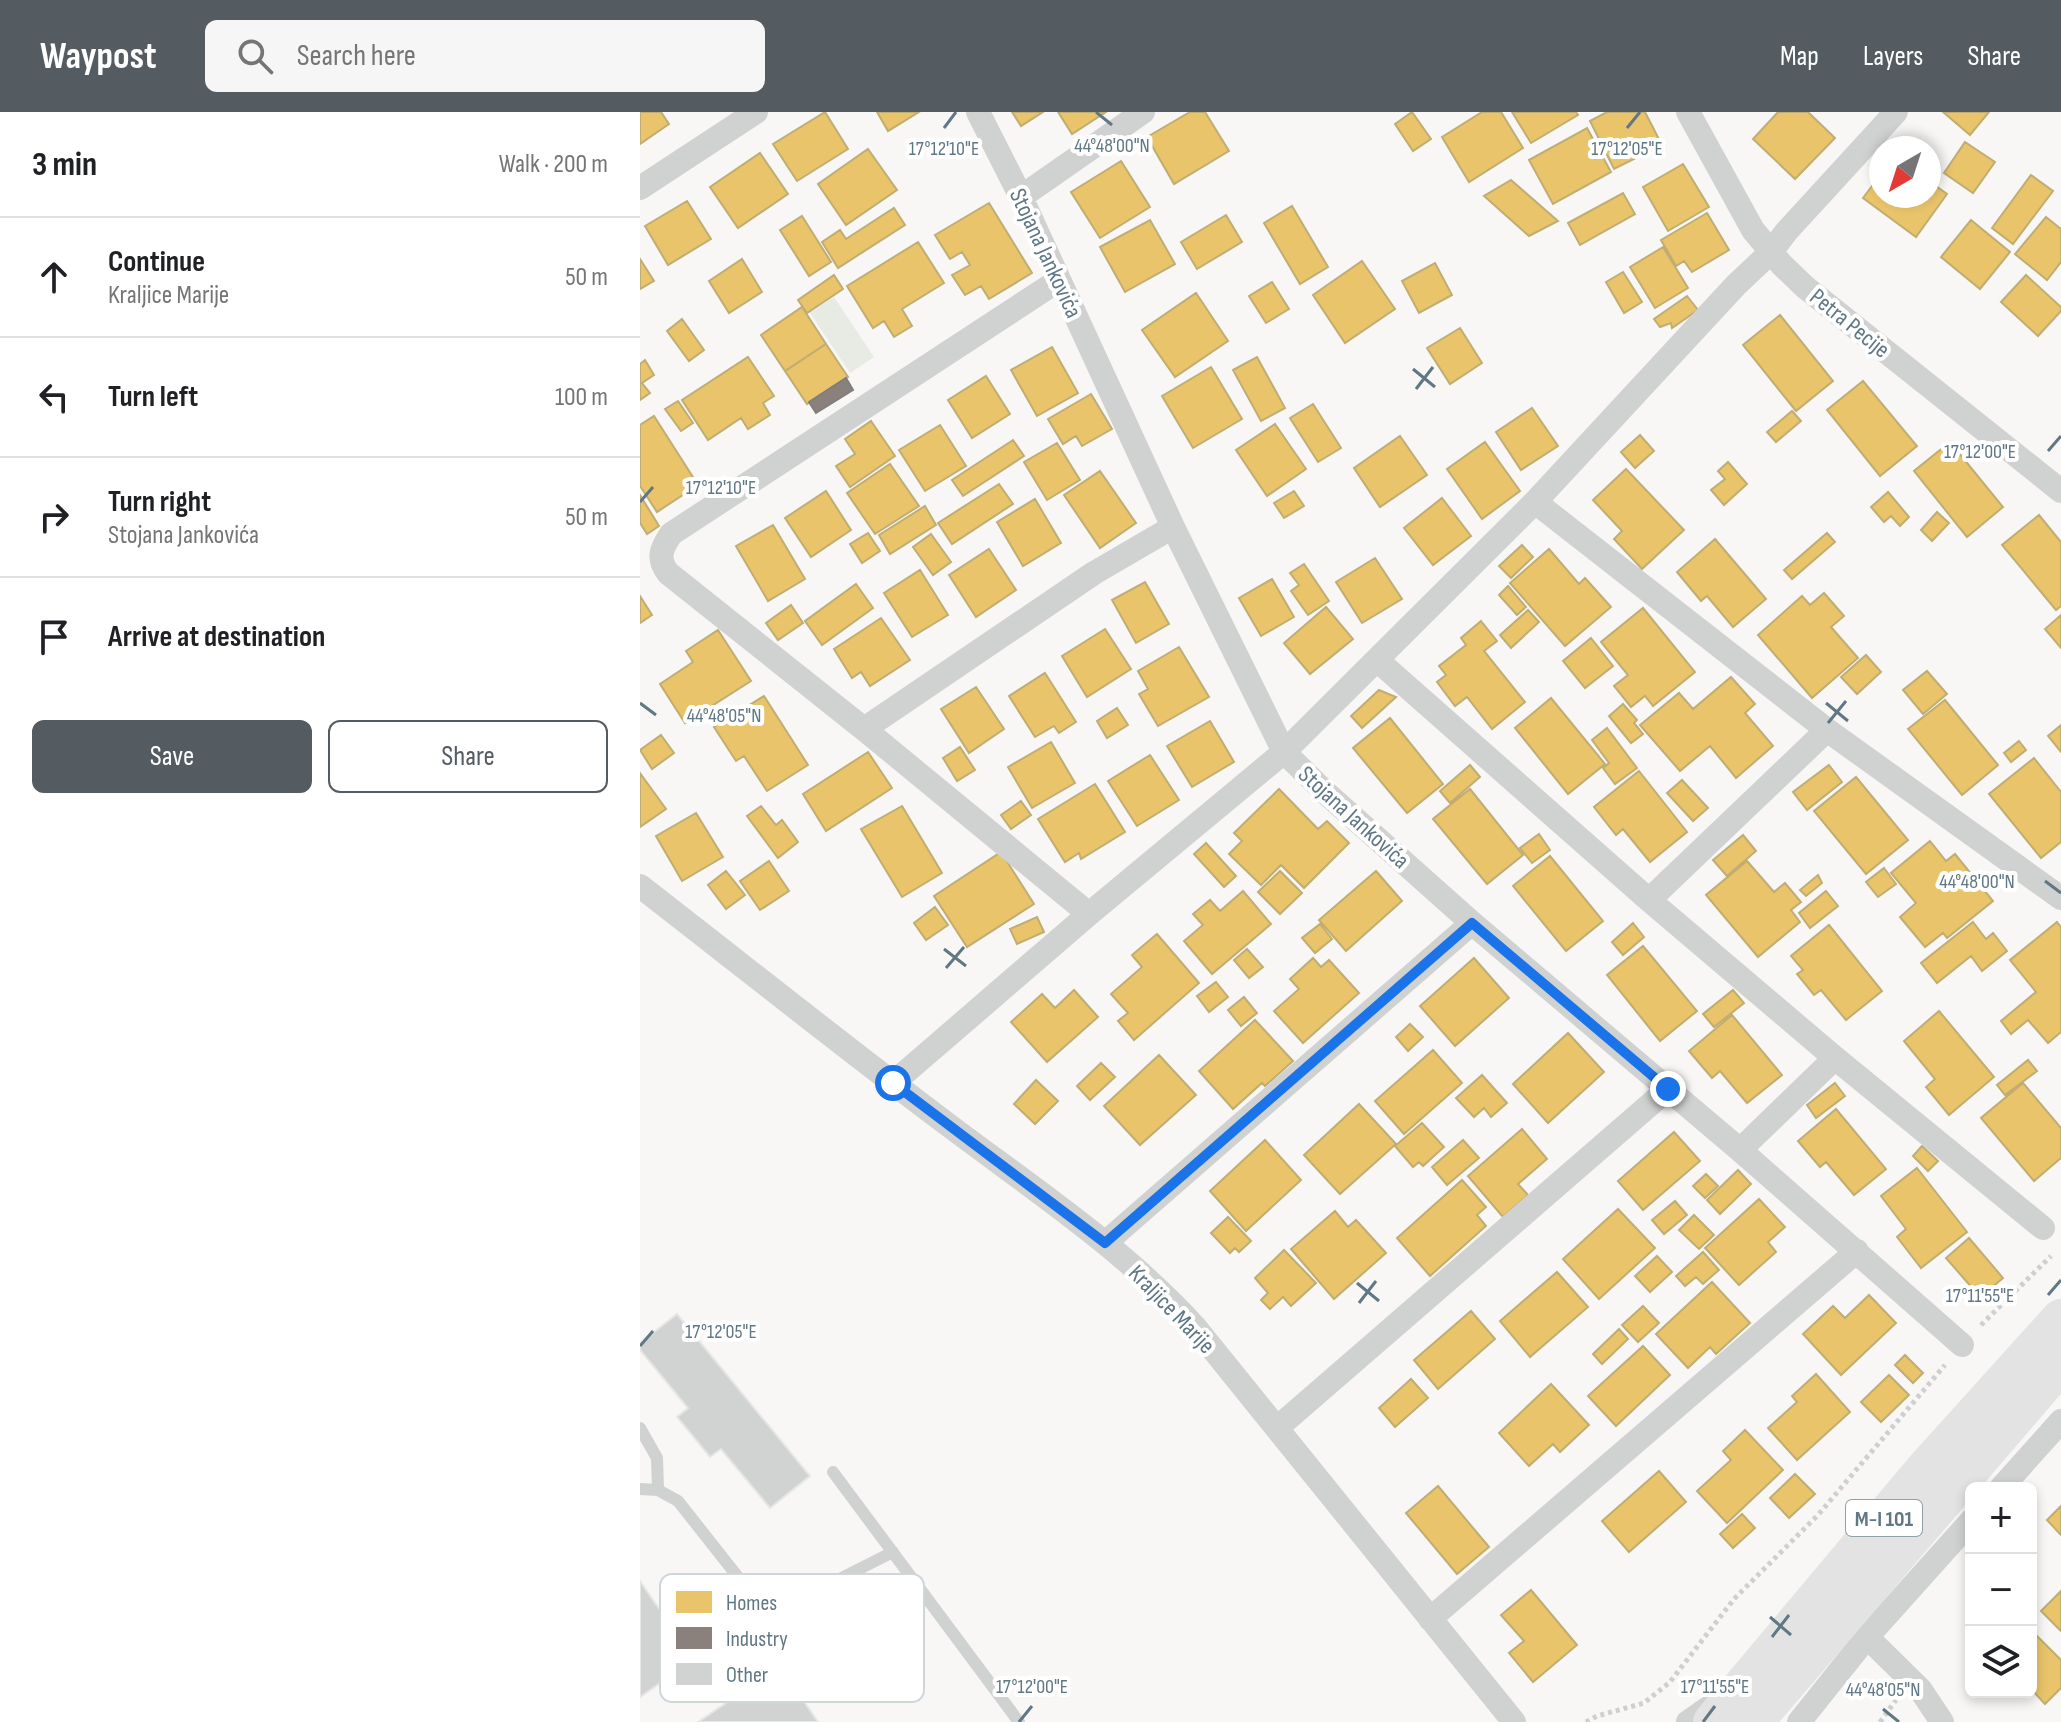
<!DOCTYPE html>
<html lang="en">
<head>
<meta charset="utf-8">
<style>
	:root { --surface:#fff; --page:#f6f6f6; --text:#202124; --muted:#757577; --line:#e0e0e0; --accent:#555c61 }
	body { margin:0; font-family:"Sofia Sans Condensed",sans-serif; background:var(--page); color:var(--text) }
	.controls { position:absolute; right:24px; bottom:24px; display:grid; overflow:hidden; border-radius:12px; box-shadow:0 4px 12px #0003 }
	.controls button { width:72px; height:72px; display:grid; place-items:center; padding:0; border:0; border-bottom:2px solid var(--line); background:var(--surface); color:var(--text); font:40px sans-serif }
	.compass { position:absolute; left:1229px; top:24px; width:72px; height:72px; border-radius:50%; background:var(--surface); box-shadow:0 4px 12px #0003; rotate:219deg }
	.stop { position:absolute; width:24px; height:24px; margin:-18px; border:6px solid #1a73e8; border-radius:50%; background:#fff }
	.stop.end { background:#1a73e8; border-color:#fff; box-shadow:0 2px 8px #0008 }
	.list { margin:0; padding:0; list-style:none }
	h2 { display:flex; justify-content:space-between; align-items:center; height:104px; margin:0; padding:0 32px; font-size:34px }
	h2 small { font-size:26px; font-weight:400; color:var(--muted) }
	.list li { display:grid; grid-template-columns:52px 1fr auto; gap:24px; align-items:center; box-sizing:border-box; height:120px; padding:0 32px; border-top:2px solid var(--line) }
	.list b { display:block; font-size:30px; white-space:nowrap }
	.list p { margin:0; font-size:26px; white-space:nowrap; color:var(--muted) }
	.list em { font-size:26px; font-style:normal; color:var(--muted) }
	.actions { display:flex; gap:16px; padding:24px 32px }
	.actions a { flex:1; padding:18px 0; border:2px solid var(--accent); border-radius:12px; text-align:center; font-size:28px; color:var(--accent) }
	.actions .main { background:var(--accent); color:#fff }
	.icon { flex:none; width:44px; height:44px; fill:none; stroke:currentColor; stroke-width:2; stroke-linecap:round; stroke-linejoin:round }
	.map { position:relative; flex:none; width:1421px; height:1610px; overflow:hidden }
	header { display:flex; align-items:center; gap:48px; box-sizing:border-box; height:112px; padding:0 40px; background:var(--accent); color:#fff }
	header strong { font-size:38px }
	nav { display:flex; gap:44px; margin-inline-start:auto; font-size:28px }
	.search { width:560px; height:72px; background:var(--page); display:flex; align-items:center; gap:20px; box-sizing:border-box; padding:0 28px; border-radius:12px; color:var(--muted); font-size:30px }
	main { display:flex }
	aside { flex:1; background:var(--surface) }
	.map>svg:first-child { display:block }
</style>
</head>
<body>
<header>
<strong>Waypost</strong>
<div class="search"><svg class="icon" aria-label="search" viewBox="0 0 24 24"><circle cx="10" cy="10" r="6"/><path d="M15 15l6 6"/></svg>Search here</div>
<nav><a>Map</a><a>Layers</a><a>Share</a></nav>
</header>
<main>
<aside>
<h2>3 min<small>Walk · 200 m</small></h2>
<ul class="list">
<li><svg class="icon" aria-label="ahead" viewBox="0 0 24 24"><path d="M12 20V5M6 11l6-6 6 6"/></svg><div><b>Continue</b><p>Kraljice Marije</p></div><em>50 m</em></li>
<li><svg class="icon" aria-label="left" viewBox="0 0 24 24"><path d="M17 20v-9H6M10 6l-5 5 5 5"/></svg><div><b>Turn left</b></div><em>100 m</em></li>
<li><svg class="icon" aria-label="right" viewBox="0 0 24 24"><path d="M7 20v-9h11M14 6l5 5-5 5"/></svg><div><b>Turn right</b><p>Stojana Jankovića</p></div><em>50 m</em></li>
<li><svg class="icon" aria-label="arrive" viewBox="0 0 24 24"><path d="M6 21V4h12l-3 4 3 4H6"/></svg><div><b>Arrive at destination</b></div></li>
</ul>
<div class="actions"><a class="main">Save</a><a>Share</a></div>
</aside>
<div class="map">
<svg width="1421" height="1610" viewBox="0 0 1421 1610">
	<rect width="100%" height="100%" fill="#f8f7f6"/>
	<path fill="#e8ebe4" d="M194 185 234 245 210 261 170 201Z"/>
	<path fill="#e9c46a" stroke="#c0ad72" stroke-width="2" d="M0 0H21L29 12 0 32Z
		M185 0 208 37 157 69 133 32Z
		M237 0H279L248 19Z
		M372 0H403L381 14Z
		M418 0H466L432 22Z
		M550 0H565L589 39 534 72 507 25Z
		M772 0 791 27 773 39 755 12Z
		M842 0H861L883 36 829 70 802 25Z
		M872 0H936L938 3 891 31Z
		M967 0H1005L1022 33 974 57 950 9Z
		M1138 0H1168L1195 26 1155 67 1113 27Z
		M1303 0H1349L1330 23Z
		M947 16 971 60 913 92 889 48Z
		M1325 30 1355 50 1333 81 1304 61Z
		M228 37 257 78 206 113 178 72Z
		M120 41 148 82 98 116 70 75Z
		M481 49 510 95 460 126 431 80Z
		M1043 52 1069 95 1028 119 1003 75Z
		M1241 62V84H1289V69L1307 82 1276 125 1223 86Z
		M1391 63 1413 79 1373 132 1352 116Z
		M871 68 918 109 889 124 844 84Z
		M983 81 995 102 940 133 928 111Z
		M47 89 71 127 28 153 5 114Z
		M349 91 392 161 349 187 341 174 325 183 312 163 330 153 322 140 310 147 295 123Z
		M652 94 688 155 660 172 624 111Z
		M254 96 265 113 198 156 182 130 200 118 206 127Z
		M1067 101 1089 138 1052 160 1044 149 1036 154 1021 128Z
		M586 103 602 130 557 157 541 130Z
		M162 104 191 150 169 164 140 118Z
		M1406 105 1421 117V150L1407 168 1375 142Z
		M510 108 535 152 485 180 460 135Z
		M1331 108 1370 140 1340 177 1301 145Z
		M278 130 304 171 262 197 272 214 254 225 244 209 233 216 207 174Z
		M1023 135 1048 176 1015 196 990 155Z
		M0 147 14 169 0 177Z
		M102 147 122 180 89 201 69 169Z
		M722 149 755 197 705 231 673 183Z
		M795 151 812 183 779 201 762 169Z
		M983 160 1002 190 984 201 966 170Z
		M194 163 203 177 167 201 158 188Z
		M1386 163 1421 195V199L1398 224 1361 190Z
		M632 170 649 197 626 211 609 184Z
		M556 181 588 229 535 265 502 218Z
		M1047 184 1058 198 1032 216 1031 211 1020 215 1014 207Z
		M162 195 186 232 145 259 121 223Z
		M1140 203 1193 269 1156 299 1103 233Z
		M42 207 64 238 49 249 27 219Z
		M820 216 842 251 810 272 787 236Z
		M186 232 208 265 167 292 145 259Z
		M412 235 438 281 397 304 371 258Z
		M108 245 134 284 123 291 130 303 108 317 101 306 68 328 42 288Z
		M617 245 645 296 621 309 593 258Z
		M5 248 14 263 2 271 10 281 0 288V252Z
		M571 255 602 307 553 336 522 284Z
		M346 264 370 302 332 326 308 288Z
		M1223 269 1277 334 1240 364 1187 298Z
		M451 282 472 317 442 334 436 324 423 332 408 307Z
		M38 289 53 311 41 319 25 297Z
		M673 292 701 336 678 350 650 306Z
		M892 296 918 334 881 358 856 320Z
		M1152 299 1161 309 1136 330 1127 320Z
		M14 304 58 373 17 400 0 374V313Z
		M231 309 255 344 210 375 196 354 215 342 205 327Z
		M635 312 666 357 627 384 596 338Z
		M300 313 326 354 285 379 259 338Z
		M1000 323 1014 339 995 356 981 340Z
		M760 324 787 363 740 395 714 356Z
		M373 328 384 344 323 384 312 368Z
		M845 330 880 379 842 407 807 357Z
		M1310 330 1363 395 1327 425 1274 359Z
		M417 331 440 368 407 388 384 350Z
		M1088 350 1107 372 1084 393 1071 378 1085 367 1078 359Z
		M250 352 279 394 235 422 207 381Z
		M986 357 1044 418 1002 457 974 427 982 419 953 388Z
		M460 359 496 411 460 436 424 383Z
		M359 372 373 392 312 432 298 411Z
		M186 379 211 418 171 445 145 406Z
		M654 379 664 394 644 406 634 391Z
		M1248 380 1269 405 1260 414 1251 404 1244 410 1231 395Z
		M0 383 19 414 7 422 0 411Z
		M802 386 831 424 793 453 764 416Z
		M395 387 421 431 383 454 357 410Z
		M285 394 296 413 250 442 239 423Z
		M1297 400 1309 411 1292 429 1281 418Z
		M1399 403 1421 430V494L1416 498 1362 433Z
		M133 413 165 467 128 489 96 434Z
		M228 421 240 439 222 451 210 432Z
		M1187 421 1195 430 1152 467 1144 458Z
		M291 422 311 450 293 463 273 435Z
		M1075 427 1126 487 1093 515 1067 484 1061 489 1037 460Z
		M882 433 893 445 871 466 859 454Z
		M349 437 376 478 336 505 309 463Z
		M909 437 939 472 945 466 971 495 925 534 870 471Z
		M735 446 762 487 722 511 696 470Z
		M664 452 689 489 668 503 651 479 659 473 650 461Z
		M280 458 308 503 272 525 244 481Z
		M632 467 654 505 621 524 599 486Z
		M505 470 529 512 496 531 472 488Z
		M216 472 233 496 182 533 165 509Z
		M868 474 886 495 877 503 859 483Z
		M1184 481 1204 504 1191 515 1218 546 1172 586 1118 523 1162 484 1170 493Z
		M0 484 12 503 0 511Z
		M151 493 163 511 138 528 126 511Z
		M686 495 713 527 670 562 644 531Z
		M1003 496 1055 560 1013 594 1005 584 991 595 974 574 988 563 961 530Z
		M888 498 899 510 871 536 860 523Z
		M1421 503V536L1405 517Z
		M241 506 270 548 230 574 221 560 212 566 194 537Z
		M841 509 857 529 844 539 885 590 852 617 827 585 815 594 797 570 806 563 799 554 826 533 821 526Z
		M465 517 491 557 447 585 422 544Z
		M78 518 111 569 45 611 20 572 53 550 46 539Z
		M951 526 973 554 945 576 923 549Z
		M539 535 569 585 518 614 499 582 508 577 498 559Z
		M1226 543 1241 560 1217 582 1201 565Z
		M1287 559 1307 582 1283 602 1263 578Z
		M405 561 436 610 419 621 414 614 395 625 369 584Z
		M1091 565 1115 592 1105 601 1133 634 1096 666 1070 634 1040 659 1000 613 1039 581 1053 597Z
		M336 575 364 617 329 641 301 597Z
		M739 578 756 585 722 616 711 604Z
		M124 584 168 653 127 679 104 644 96 649 74 615Z
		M911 586 965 652 928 682 875 616Z
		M1305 588 1358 653 1322 683 1268 617Z
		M983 592 997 608 994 611 1003 622 991 631 969 604Z
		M477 596 488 613 467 626 457 609Z
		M750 606 803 672 767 701 713 636Z
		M570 609 594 650 552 675 527 634Z
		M1421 613V640L1408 624Z
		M967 616 997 656 975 672 963 656 969 651 952 628Z
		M21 623 34 641 12 657 0 638Z
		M1379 629 1386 638 1371 650 1364 641Z
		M411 630 435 671 392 696 368 655Z
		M320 635 335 658 317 669 303 646Z
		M228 640 252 676 186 719 163 682Z
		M510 643 539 688 497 714 468 669Z
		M1394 646 1421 680V730L1401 746 1349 682Z
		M830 653 840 665 810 691 800 679Z
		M1189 653 1202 670 1167 698 1153 680Z
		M999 659 1047 720 1010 750 983 717 976 723 954 695Z
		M0 661 26 697 0 715Z
		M1216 665 1268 728 1226 762 1174 699Z
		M1042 668 1068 696 1053 709 1027 681Z
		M455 672 485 720 441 747 439 741 425 750 398 707Z
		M639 677 678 717 687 709 709 731 664 776 641 753 621 773 589 742 602 729 594 721Z
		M830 677 883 743 847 772 793 707Z
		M381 689 391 703 371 717 361 703Z
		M121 694 136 713 142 708 158 730 138 746 107 704Z
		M262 694 302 761 262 785 221 717Z
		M56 701 83 745 42 769 16 724Z
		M899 722 910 738 892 751 880 736Z
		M1103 723 1116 739 1087 764 1073 748Z
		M1290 729 1306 749 1315 742 1353 789 1307 826 1303 821 1285 835 1260 805 1276 791 1251 761Z
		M566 731 596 764 584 775 554 742Z
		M361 740 394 792 327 835 294 784Z
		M910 744 963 809 926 839 873 774Z
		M129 749 149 779 120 798 100 769Z
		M1107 749 1134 780 1145 771 1161 790 1151 798 1160 810 1118 845 1066 783Z
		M1244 756 1256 772 1238 785 1226 770Z
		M86 759 105 783 86 797 68 773Z
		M640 759 662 781 640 802 618 780Z
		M736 759 762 789 706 839 679 808Z
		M1178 763 1182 771 1166 784 1160 778Z
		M603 779 631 812 572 862 544 829 563 813 553 802 570 788 580 799Z
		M1186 779 1198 794 1170 816 1159 801Z
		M295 795 308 813 286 828 274 811Z
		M397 805 404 820 377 832 370 817Z
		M1333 810 1346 827 1353 821 1367 839 1342 859 1331 844 1297 871 1281 851Z
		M1417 810 1421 815V920L1408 931 1388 908 1371 922 1361 909 1396 880 1370 848Z
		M993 811 1004 825 983 843 972 830Z
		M680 812 692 827 675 841 662 826Z
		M1189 813 1242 879 1206 908 1181 878 1174 883 1157 862 1163 858 1151 844Z
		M517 822 559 871 494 928 478 909 488 901 471 882 502 855 492 843Z
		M1003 834 1057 899 1020 929 967 863Z
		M607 837 623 855 609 866 594 848Z
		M673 846 681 855 689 848 719 881 663 931 634 899 659 877 650 867Z
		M834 846 869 886 815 934 780 894Z
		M576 870 588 885 569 900 557 884Z
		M434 878 458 905 407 950 371 910 402 882 415 896Z
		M1093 878 1104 891 1074 915 1063 902Z
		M604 885 617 901 601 914 588 898Z
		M1299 899 1354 965 1309 1003 1286 975 1295 967 1264 929Z
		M1092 903 1142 963 1107 991 1080 959 1072 966 1049 939Z
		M615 908 653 949 625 974 622 971 593 997 559 959Z
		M770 912 783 925 768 939 756 925Z
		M928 921 964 960 908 1011 873 972Z
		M793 938 822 971 764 1022 735 989Z
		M519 943 556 983 500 1033 464 994Z
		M1388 948 1397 959 1365 983 1357 973Z
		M461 951 475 965 450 988 437 974Z
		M842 963 867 991 851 1005 844 996 834 1005 816 986Z
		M396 968 418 989 395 1012 374 992Z
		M1195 971 1205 984 1176 1006 1167 993Z
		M1383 971 1421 1016V1046L1394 1069 1341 1006Z
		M719 992 756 1032 700 1082 664 1043Z
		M1196 997 1246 1057 1214 1083 1186 1050 1180 1055 1158 1029Z
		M782 1011 804 1035 783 1054 779 1050 773 1055 755 1034Z
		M882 1017 907 1047 878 1072 888 1083 863 1105 828 1064Z
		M1034 1020 1060 1049 1003 1098 978 1069Z
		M625 1028 661 1068 606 1119 570 1079Z
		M823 1028 839 1046 807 1073 792 1055Z
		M1282 1034 1298 1049 1288 1059 1273 1044Z
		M1277 1056 1327 1120 1281 1156 1257 1125 1266 1117 1241 1084Z
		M1098 1058 1111 1072 1080 1102 1067 1088Z
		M1066 1062 1078 1074 1065 1086 1053 1074Z
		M822 1068 846 1095 837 1103 846 1114 790 1164 757 1126Z
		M1119 1087 1145 1115 1128 1130 1136 1140 1099 1173 1065 1136Z
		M1035 1089 1047 1103 1024 1122 1012 1108Z
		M978 1097 1015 1136 959 1187 923 1147Z
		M695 1099 708 1115 716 1108 746 1141 694 1187 651 1137Z
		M1054 1103 1074 1123 1059 1137 1039 1118Z
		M588 1105 611 1129 599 1140 595 1136 590 1141 571 1121Z
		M1329 1126 1363 1166 1340 1185 1306 1146Z
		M644 1138 676 1171 651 1194 643 1185 630 1197 621 1188 628 1181 615 1166Z
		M1063 1140 1079 1158 1063 1172 1056 1165 1045 1174 1036 1164Z
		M1017 1144 1032 1160 1010 1180 995 1164Z
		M917 1160 948 1195 890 1245 860 1209Z
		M1072 1170 1110 1211 1076 1242 1070 1235 1048 1256 1016 1222Z
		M1229 1183 1256 1211 1201 1263 1163 1222 1193 1194 1205 1206Z
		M1003 1194 1019 1211 998 1230 982 1213Z
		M831 1199 855 1227 798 1277 774 1248Z
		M979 1217 988 1227 962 1252 953 1242Z
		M1003 1234 1030 1263 976 1314 948 1284Z
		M1265 1243 1283 1261 1273 1271 1255 1253Z
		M1176 1262 1210 1300 1157 1348 1128 1316 1157 1290 1152 1284Z
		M1249 1263 1269 1283 1241 1310 1221 1290Z
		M771 1267 788 1286 755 1315 739 1296Z
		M911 1272 949 1313 920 1340 913 1332 889 1354 859 1321Z
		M1105 1318 1143 1358 1087 1411 1057 1379 1091 1348 1083 1339Z
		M1019 1359 1046 1390 989 1440 962 1409Z
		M1155 1362 1175 1382 1149 1406 1130 1386Z
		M798 1374 849 1435 817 1462 766 1401Z
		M1421 1394V1423L1407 1408Z
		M1102 1402 1115 1416 1093 1436 1080 1422Z
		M891 1478 937 1533 893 1570 869 1541 884 1529 861 1503Z
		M1421 1479V1519L1401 1499Z
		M1396 1523 1421 1548V1576L1405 1592 1391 1577V1528Z"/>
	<path fill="#8a817c" stroke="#7d7e7e" stroke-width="2" d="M206 266 213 278 176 301 169 290Z"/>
	<path fill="#d1d3d3" stroke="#e7e6e6" stroke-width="2" d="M37 1202 170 1364 130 1396 81 1337 70 1345 37 1305 48 1296 0 1238V1231Z
		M0 1469 54 1548 0 1585Z
		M140 1554 178 1610H58Z"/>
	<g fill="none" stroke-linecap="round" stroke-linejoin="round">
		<path stroke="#cecfd0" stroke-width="5" stroke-dasharray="4 4" stroke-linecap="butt" d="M1341 1213 1411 1144
			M946 1610 957 1604 1004 1591 1030 1570 1094 1487 1178 1403 1305 1253
			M1240 1610 1256 1588"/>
		<path stroke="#d0d1d1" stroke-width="12" d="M0 1316 17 1346 18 1378
			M193 1360 379 1610
			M0 1377 18 1378 38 1389 128 1503 253 1440"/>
		<path stroke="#d0d1d1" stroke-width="24" d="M338 0 381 85 533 415 644 640 686 681 832 811 1100 1038 1322 1233
			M1048 0 1113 118 1142 153 1165 175 1421 379
			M0 76 116 0
			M381 85 503 0
			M419 168 31 422C21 437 17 446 28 461L224 617 449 802
			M895 390 1187 618 1421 786
			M737 548 1009 788 1195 946 1403 1116
			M224 617 454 461 533 415
			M0 774C102 853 203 934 307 1012 392 1076 483 1136 555 1215L874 1610
			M1009 788 1187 618
			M253 971 449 802 644 640 895 390 1096 173 1131 140 1146 120 1256 0
			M1100 1038 1195 946
			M465 1131 832 811
			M637 1316 1028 977
			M1361 1376 1421 1309
			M790 1507 1217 1139
			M1227 1525 1280 1577 1302 1610
			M1048 1610 1081 1587
			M1159 1610 1227 1525 1331 1409"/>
		<path stroke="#e3e3e3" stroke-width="40" d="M1073 1610 1283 1360 1421 1207
			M1113 1610 1421 1251"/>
	</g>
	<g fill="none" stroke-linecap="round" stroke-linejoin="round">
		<path stroke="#1a73e8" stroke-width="10" d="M253 971 465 1131 832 811 1028 977"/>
	</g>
	<path fill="none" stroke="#607884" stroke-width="3" d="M456 0 472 13M304 16 316 0M987 16 1000 0M773 257 795 275M776 277 793 255M1408 339 1421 324M0 390 13 375M0 591 16 603M1186 591 1208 609M1188 611 1206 589M1405 769 1421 781M304 837 326 854M306 856 324 835M717 1171 739 1189M1408 1183 1421 1168M719 1191 736 1169M0 1234 13 1219M1130 1505 1151 1523M1132 1525 1149 1503M1243 1597 1259 1610M379 1610 392 1594M1063 1610 1075 1594"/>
	<g text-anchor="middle" stroke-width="8" stroke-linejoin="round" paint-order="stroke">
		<rect fill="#fff" stroke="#90a0a9" stroke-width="2" x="1206" y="1388" width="76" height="36" rx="6"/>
		<g font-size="22" font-weight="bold" fill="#607884">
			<text x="1244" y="1414">M-I 101</text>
		</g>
		<g font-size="24" fill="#607884" stroke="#fff">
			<text transform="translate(406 141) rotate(65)" y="8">Stojana Jankovića</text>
			<text transform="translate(1210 211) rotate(39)" y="8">Petra Pecije</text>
			<text transform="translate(714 705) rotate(42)" y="8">Stojana Jankovića</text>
			<text transform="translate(532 1197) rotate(46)" y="8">Kraljice Marije</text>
		</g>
	</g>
	<rect x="20" y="1462" width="264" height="128" rx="12" fill="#fff" stroke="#cfd6da" stroke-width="2"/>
	<rect x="36" y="1479" width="36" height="22" fill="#e9c46a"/>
	<rect x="36" y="1515" width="36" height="22" fill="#8a817c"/>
	<rect x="36" y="1551" width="36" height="22" fill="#d1d3d3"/>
	<g font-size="22" fill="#607884">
		<text x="86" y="1498">Homes</text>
		<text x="86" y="1534">Industry</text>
		<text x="86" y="1570">Other</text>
	</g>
	<g font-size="20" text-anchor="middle" fill="#607884" stroke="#fff" stroke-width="8" stroke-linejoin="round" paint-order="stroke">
		<text x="472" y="40">44°48'00"N</text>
		<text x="304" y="43">17°12'10"E</text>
		<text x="987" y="43">17°12'05"E</text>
		<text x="1340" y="346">17°12'00"E</text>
		<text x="81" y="382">17°12'10"E</text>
		<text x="84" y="610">44°48'05"N</text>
		<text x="1337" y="776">44°48'00"N</text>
		<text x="1340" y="1190">17°11'55"E</text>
		<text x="81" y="1226">17°12'05"E</text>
		<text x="392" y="1581">17°12'00"E</text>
		<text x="1075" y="1581">17°11'55"E</text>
		<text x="1243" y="1584">44°48'05"N</text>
	</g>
</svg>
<div class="controls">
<button>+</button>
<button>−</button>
<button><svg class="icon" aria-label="layers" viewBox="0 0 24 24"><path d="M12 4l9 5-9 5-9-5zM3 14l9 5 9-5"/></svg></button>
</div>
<svg class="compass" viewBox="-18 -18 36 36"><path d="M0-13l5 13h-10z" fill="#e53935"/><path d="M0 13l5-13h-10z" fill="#757577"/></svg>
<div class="stop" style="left:253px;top:971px"></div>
<div class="stop end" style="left:1028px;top:977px"></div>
</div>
</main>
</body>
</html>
